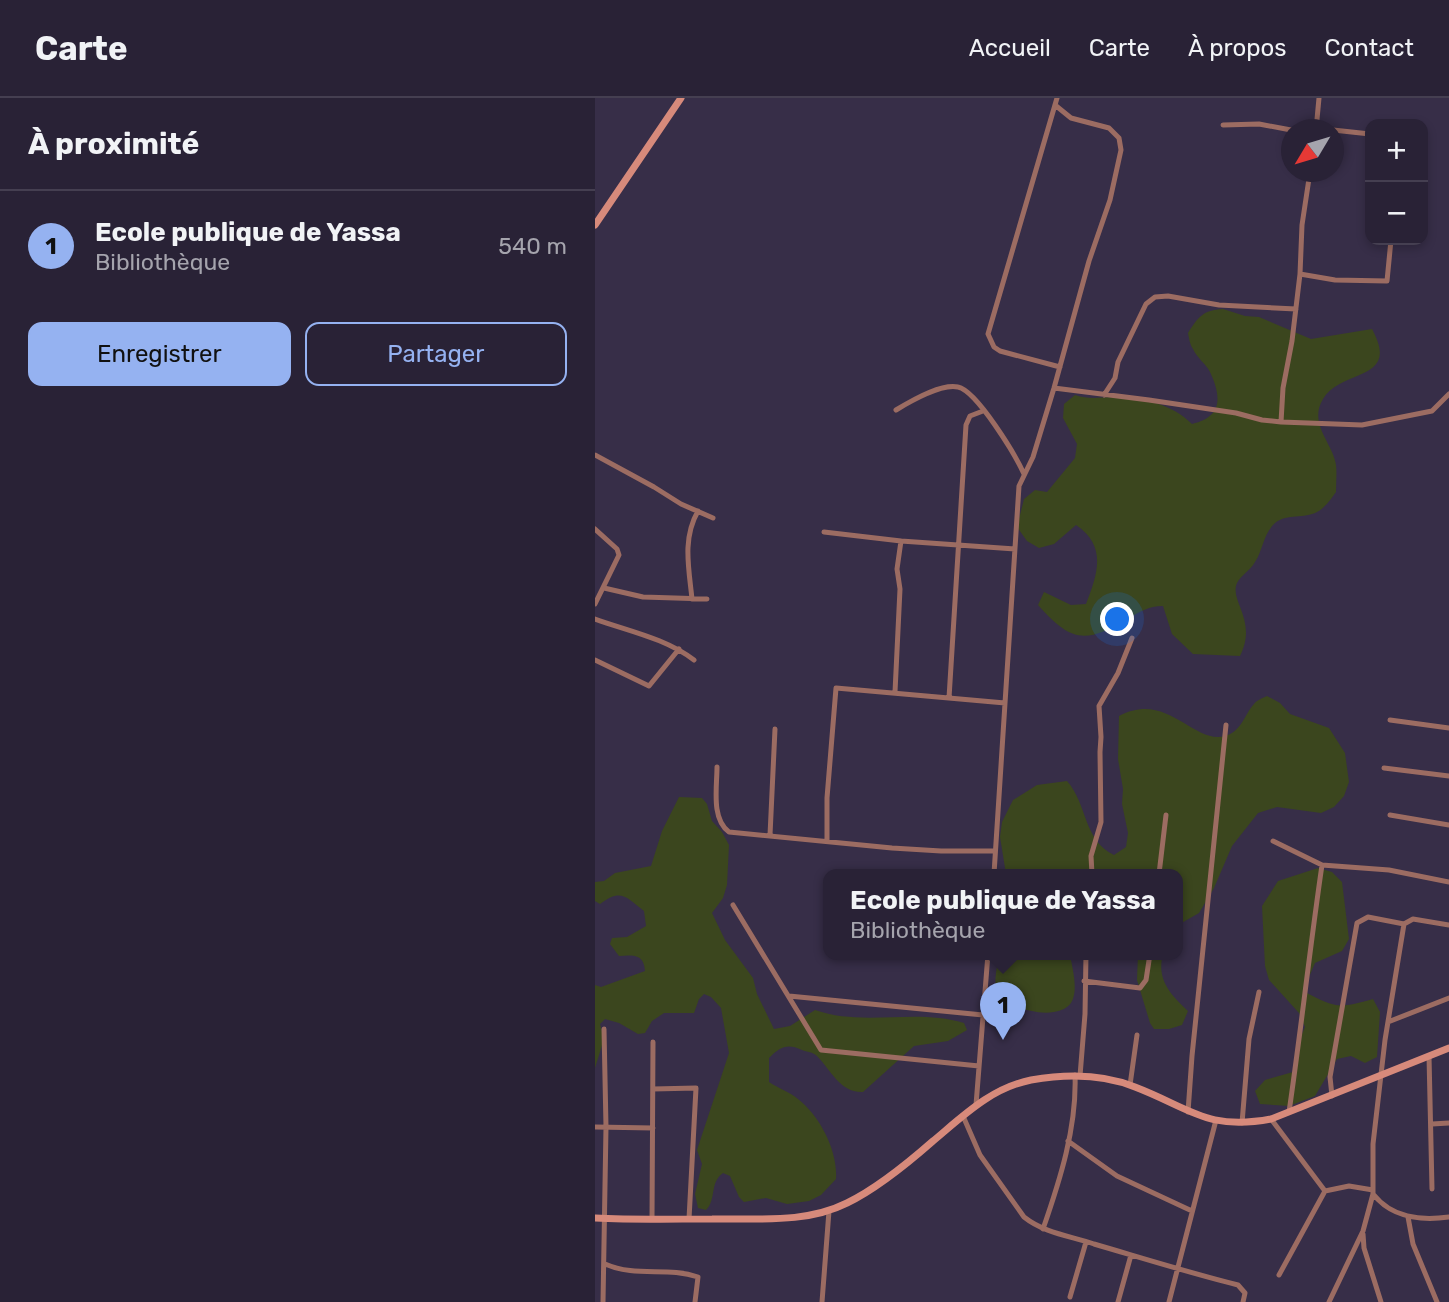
<!DOCTYPE html>
<html lang="fr">
<head>
<meta charset="utf-8">
<style>
	:root { --surface:#292236; --page:#312a3e; --text:#f1f3f6; --muted:#a5a4ad; --line:#453f51; --accent:#95b2f1 }
	body { margin:0; font-family:Rubik,sans-serif; background:var(--page); color:var(--text) }
	.controls { position:absolute; right:21px; top:21px; display:grid; overflow:hidden; border-radius:14px; box-shadow:0 4px 10px #0003 }
	.controls button { width:63px; height:63px; display:grid; place-items:center; padding:0; border:0; border-bottom:2px solid var(--line); background:var(--surface); color:var(--text); font:35px sans-serif }
	.compass { position:absolute; left:686px; top:21px; width:63px; height:63px; border-radius:50%; background:var(--surface); box-shadow:0 4px 10px #0003; rotate:232deg }
	.you { position:absolute; left:523px; top:522px; width:24px; height:24px; margin:-18px; border:5px solid #fff; border-radius:50%; background:#1a73e8; box-shadow:0 0 0 10px #1a73e833 }
	.badge { display:grid; place-items:center; width:46px; height:46px; border-radius:50%; background:var(--accent); color:#111; font-size:23px; font-weight:700 }
	.pin { position:absolute; translate:-50% -58px; filter:drop-shadow(0 2px 4px #0008) }
	.pin::after { content:''; position:absolute; top:37px; width:24px; height:21px; background:inherit; clip-path:polygon(0 0,100% 0,50% 100%) }
	.popup { position:absolute; left:228px; top:771px; width:360px; height:91px; box-sizing:border-box; display:grid; place-content:center; border-radius:14px; background:var(--surface); filter:drop-shadow(0 2px 5px #0005); font-size:23px; white-space:nowrap; color:var(--muted) }
	.popup b { font-size:26px; color:var(--text) }
	.popup::after { content:''; position:absolute; left:50%; top:100%; margin-left:-14px; border:14px solid transparent; border-top-color:var(--surface) }
	.list { margin:0; padding:0; list-style:none }
	h2 { display:flex; justify-content:space-between; align-items:center; height:91px; margin:0; padding:0 28px; font-size:30px }
	h2 small { font-size:23px; font-weight:400; color:var(--muted) }
	.list li { display:grid; grid-template-columns:46px 1fr auto; gap:21px; align-items:center; box-sizing:border-box; height:112px; padding:0 28px; border-top:2px solid var(--line) }
	.list b { display:block; font-size:26px; white-space:nowrap }
	.list p { margin:0; font-size:23px; white-space:nowrap; color:var(--muted) }
	.list em { font-size:23px; font-style:normal; color:var(--muted) }
	.actions { display:flex; gap:14px; padding:21px 28px }
	.actions a { flex:1; padding:16px 0; border:2px solid var(--accent); border-radius:14px; text-align:center; font-size:24px; color:var(--accent) }
	.actions .main { background:var(--accent); color:#111 }
	.map { position:relative; flex:none; width:854px; height:1204px; overflow:hidden }
	header { display:flex; align-items:center; gap:42px; box-sizing:border-box; height:98px; padding:0 35px; background:var(--surface); border-bottom:2px solid var(--line) }
	header strong { font-size:33px }
	nav { display:flex; gap:38px; margin-inline-start:auto; font-size:24px }
	main { display:flex }
	aside { flex:1; background:var(--surface) }
	.map>svg:first-child { display:block }
</style>
</head>
<body>
<header>
<strong>Carte</strong>
<nav><a>Accueil</a><a>Carte</a><a>À propos</a><a>Contact</a></nav>
</header>
<main>
<aside>
<h2>À proximité<small></small></h2>
<ul class="list">
<li><span class="badge">1</span><div><b>Ecole publique de Yassa</b><p>Bibliothèque</p></div><em>540 m</em></li>
</ul>
<div class="actions"><a class="main">Enregistrer</a><a>Partager</a></div>
</aside>
<div class="map">
<svg width="854" height="1204" viewBox="0 0 854 1204">
	<rect width="100%" height="100%" fill="#372e48"/>
	<path fill="#3b461e" d="M628 211 650 218 664 219 716 241 777 231C806 284 747 270 728 301 713 326 738 345 741 367 742 375 741 385 741 394 736 401 730 410 722 414 709 421 693 415 680 425 668 436 668 452 660 464 656 472 646 477 642 485 634 503 663 522 645 558L598 556 577 536 568 508C553 508 545 514 532 521 490 547 475 543 443 507L449 494 476 507 491 506C503 475 512 448 481 427L459 446 444 450 432 443 422 429 429 401 440 392 452 394 480 360 482 346 468 320 469 306 480 297C495 302 505 299 519 299 547 299 577 306 597 326 627 319 627 300 615 274 611 266 602 260 598 251 595 247 594 240 593 235 603 219 608 212 628 211Z
		M672 598 685 605 695 616 734 630 750 655 754 684 749 698 739 709 726 715 682 709 663 715 637 748 619 790 604 815 583 827V776H411L405 739 407 724 418 702 442 687 472 683C493 707 488 742 519 757L531 749 533 735 527 706 528 691 523 661 524 618C572 592 599 647 630 638 647 633 649 617 659 606 662 602 668 600 672 598Z
		M84 699 107 700 112 706 117 723 127 734 134 747 132 787 128 800 117 815 130 842 158 880 162 896 179 931 195 928 220 912C268 929 321 910 369 925L372 932 353 943 319 948 268 994C245 995 236 972 222 958 218 954 212 954 207 952 192 945 185 949 174 960V984C183 990 195 994 203 1001 225 1018 243 1053 241 1081L226 1097 214 1103 192 1106 171 1100 149 1104 144 1099 135 1078 128 1075C114 1085 122 1101 111 1112L103 1110 100 1096 107 1066 102 1052 134 955 126 910 116 899 109 896 104 901 99 915H69L57 923 50 935 43 936 24 925 10 921 5 926 9 941 0 970V1002V887L6 889 50 873C49 856 38 857 24 858L15 846 17 840 32 839 51 828 49 813C31 799 26 790 5 806L0 803V784L9 783 20 775 56 768 67 733Z
		M723 770 737 774 747 784 754 841 747 853 720 865 708 893C741 910 743 911 778 901L785 914 782 959 770 965 756 958 742 961 720 998 694 1008 665 1006 660 993 670 982 698 974 703 945 710 929 704 915 674 882 670 868 667 808 683 783Z
		M404 856H475C477 870 484 892 476 905 462 925 406 911 401 889 399 880 403 865 404 856Z
		M543 856H568C561 882 576 897 593 913L587 927 574 931H559L555 925 542 882Z"/>
	<g fill="none" stroke-linecap="round" stroke-linejoin="round">
		<path stroke="#9c6c62" stroke-width="5" d="M462 0 393 236 399 249 405 253 465 269
			M628 27 664 26 696 32
			M721 31 733 32
			M721 32 724 0
			M738 32 775 36
			M705 176 740 182 792 183 796 142
			M459 290 554 302 641 315 667 322 686 324 688 290 697 243 705 176 707 127 715 74
			M509 297 520 280 523 264 551 206 560 199 573 198 624 207 701 211
			M301 312C314 304 347 285 363 289 382 293 421 358 429 376
			M686 324 767 327 837 313 854 296
			M0 357 59 389 86 406 118 420
			M0 431 22 451 24 457 0 506
			M229 434 306 443 420 451
			M9 490 48 499 112 501
			M97 501C94 471 87 441 103 413
			M0 521C33 533 70 540 99 562
			M0 562 54 588 84 551
			M300 594 305 491 302 471 306 443
			M354 600 371 327 375 318 388 313
			M795 622 854 630
			M122 669C122 689 116 721 134 734L297 750 346 753H400
			M789 670 854 678
			M795 717 854 727
			M175 737 180 631
			M232 743V700L241 590 410 605
			M678 743 727 767 794 772 854 784
			M399 776 424 388 438 359 459 290 494 163 515 102 526 52 524 40 514 30 476 20 460 7
			M497 776 496 758 506 724 505 654 506 639 504 608 523 575 537 540
			M564 776 571 717
			M138 807 226 952 384 968
			M489 883 545 890 551 882 555 856
			M194 898 388 917
			M793 924 854 900
			M834 958 837 1091
			M485 978 490 916 491 856
			M535 987 542 937
			M58 991 101 990 94 1121
			M737 998 735 979 762 825 773 819 809 826 818 821 854 827
			M381 1007 393 856
			M593 1014 597 958 631 627
			M694 1014C706 932 715 849 727 767
			M368 1018 385 1057 429 1119C449 1135 475 1138 499 1146 547 1160 595 1175 643 1187L650 1195 648 1204
			M676 1021 730 1093 754 1088 778 1092
			M647 1025 654 941 664 894
			M837 1026 854 1025
			M0 1029 58 1030
			M473 1043 522 1078 597 1113
			M778 1096C797 1120 825 1123 854 1119
			M813 1119 818 1146 842 1204
			M57 1121 58 944
			M448 1131C465 1082 482 1029 480 977
			M768 1136 769 1150 786 1204
			M10 1166C42 1180 72 1168 103 1179L100 1204
			M684 1177 730 1093
			M475 1199 491 1144
			M8 1204 11 1029 9 931
			M227 1204 234 1113
			M523 1204 536 1157
			M574 1204 621 1022
			M734 1204 768 1133 778 1096V1046L790 942 809 826"/>
		<path stroke="#d78a7b" stroke-width="7" d="M0 127 86 0
			M0 1120C39 1122 78 1121 117 1121 162 1120 210 1126 252 1105 283 1090 313 1065 338 1043 368 1018 396 990 436 982 470 976 508 976 540 989 595 1010 612 1033 676 1021L854 950"/>
	</g>
</svg>
<div class="controls">
<button>+</button>
<button>−</button>
</div>
<svg class="compass" viewBox="-18 -18 36 36"><path d="M0-13l5 13h-10z" fill="#e53935"/><path d="M0 13l5-13h-10z" fill="#a5a4ad"/></svg>
<div class="you"></div>
<div class="pin badge" style="left:408px;top:942px">1</div>
<div class="popup"><b>Ecole publique de Yassa</b>Bibliothèque</div>
</div>
</main>
</body>
</html>
